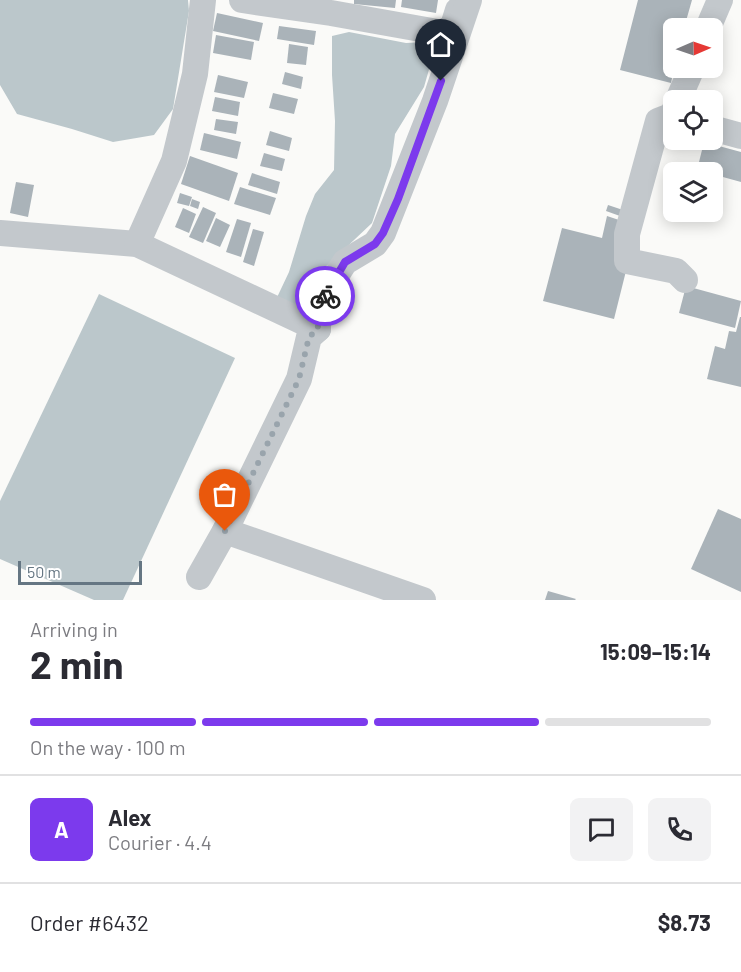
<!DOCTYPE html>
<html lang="en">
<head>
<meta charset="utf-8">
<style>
  :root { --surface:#fff; --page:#f2f2f3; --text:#2b2b33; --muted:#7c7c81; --line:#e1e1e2; --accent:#7c3aed }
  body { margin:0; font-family:Barlow,sans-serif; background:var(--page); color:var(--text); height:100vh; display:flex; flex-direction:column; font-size:22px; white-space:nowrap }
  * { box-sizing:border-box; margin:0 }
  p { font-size:20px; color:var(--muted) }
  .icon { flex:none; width:33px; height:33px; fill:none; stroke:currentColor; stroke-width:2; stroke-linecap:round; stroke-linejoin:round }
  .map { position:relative; height:600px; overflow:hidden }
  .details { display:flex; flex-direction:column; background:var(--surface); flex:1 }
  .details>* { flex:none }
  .needle { width:39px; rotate:88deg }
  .tools { position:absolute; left:663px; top:18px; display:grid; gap:12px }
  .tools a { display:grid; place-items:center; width:60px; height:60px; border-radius:9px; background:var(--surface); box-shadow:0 3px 15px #0003; font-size:30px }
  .scale { position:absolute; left:18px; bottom:15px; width:124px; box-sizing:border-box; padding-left:6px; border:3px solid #657683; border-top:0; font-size:16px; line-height:21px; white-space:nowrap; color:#657683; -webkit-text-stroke:4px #fff; paint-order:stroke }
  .pin { position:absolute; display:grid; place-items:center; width:51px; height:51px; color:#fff; margin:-62px -26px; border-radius:50% 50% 50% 0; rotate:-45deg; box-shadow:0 0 6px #0007 }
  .pin .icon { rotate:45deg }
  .courier { position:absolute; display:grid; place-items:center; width:60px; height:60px; margin:-30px; border:4px solid #7c3aed; border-radius:50%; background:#fff; color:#222; box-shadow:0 2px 8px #0007 }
  .head em { font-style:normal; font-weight:700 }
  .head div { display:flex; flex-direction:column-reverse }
  .head { display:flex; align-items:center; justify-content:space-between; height:102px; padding:0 30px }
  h1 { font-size:39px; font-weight:700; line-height:45px }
  .bar { display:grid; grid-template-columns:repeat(4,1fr); gap:9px 6px; align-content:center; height:72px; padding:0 30px }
  .bar i { height:8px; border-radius:4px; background:var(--line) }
  .bar .current { background:var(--accent) }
  .bar p { grid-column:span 4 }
  .line { display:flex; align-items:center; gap:15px; padding:0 30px; border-top:2px solid var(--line) }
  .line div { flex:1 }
  .round { display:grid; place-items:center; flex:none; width:63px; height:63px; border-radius:9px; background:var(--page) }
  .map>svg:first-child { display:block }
  .water { fill:#bbc7cb }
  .building { fill:#aab3b9 }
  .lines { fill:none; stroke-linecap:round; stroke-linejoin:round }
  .minor { stroke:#c3c8cc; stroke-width:26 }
  .done { stroke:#99a4ac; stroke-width:6; stroke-dasharray:0 10.8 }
  .route { stroke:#7c3aed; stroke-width:8 }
</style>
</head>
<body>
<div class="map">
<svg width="741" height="600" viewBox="0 0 741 600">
  <rect width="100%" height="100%" fill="#fafaf8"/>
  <g class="water">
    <path d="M 0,0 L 188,0 L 189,11 L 173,109 L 154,135 L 113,142 L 72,129 L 17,114 L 0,85 Z"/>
    <path d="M 349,32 L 406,43 L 426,42 L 434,52 L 424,87 L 395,134 L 391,166 L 372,223 L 317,275 L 305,311 L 272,308 L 289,272 L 306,216 L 315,194 L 334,170 L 335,121 L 332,75 L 332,36 Z"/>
    <path d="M 99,294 L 235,358 L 123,600 L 94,600 L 0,559 L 0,501 Z"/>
  </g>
  <g class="building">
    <path d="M 354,0 L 396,0 L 395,8 L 354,4 Z"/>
    <path d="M 402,0 L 438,0 L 436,13 L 401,7 Z"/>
    <path d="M 638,0 L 692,0 L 684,28 L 674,28 L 674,68 L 671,83 L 620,70 Z"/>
    <path d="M 217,13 L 263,23 L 259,41 L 213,31 Z"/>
    <path d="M 279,26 L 316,31 L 314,45 L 277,39 Z"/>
    <path d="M 216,35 L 254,42 L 251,60 L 213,53 Z"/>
    <path d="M 289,44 L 308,47 L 306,65 L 287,63 Z"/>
    <path d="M 285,72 L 303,77 L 301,89 L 282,84 Z"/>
    <path d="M 218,75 L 248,82 L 244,98 L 214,92 Z"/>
    <path d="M 273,93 L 298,99 L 294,114 L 269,108 Z"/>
    <path d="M 215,97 L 240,102 L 238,116 L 212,111 Z"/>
    <path d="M 216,119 L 238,122 L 236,134 L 214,130 Z"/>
    <path d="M 270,131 L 292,138 L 289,151 L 266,145 Z"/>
    <path d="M 204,133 L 241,142 L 237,159 L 200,150 Z"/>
    <path d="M 704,142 L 741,152 L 741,182 L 712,174 L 712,172 L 697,170 Z"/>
    <path d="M 264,153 L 285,159 L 282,171 L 260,166 Z"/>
    <path d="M 190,156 L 238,173 L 229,201 L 181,184 Z"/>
    <path d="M 252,173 L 280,182 L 277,194 L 248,185 Z"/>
    <path d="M 16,182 L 34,185 L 28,217 L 10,213 Z"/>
    <path d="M 240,187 L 276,198 L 270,215 L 234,204 Z"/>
    <path d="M 180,193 L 192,197 L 189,206 L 177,203 Z"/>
    <path d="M 192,199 L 200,202 L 198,209 L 190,206 Z"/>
    <path d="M 608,205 L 623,210 L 620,216 L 606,211 Z"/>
    <path d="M 203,207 L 216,213 L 203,243 L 189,237 Z"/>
    <path d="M 183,208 L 196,214 L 189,233 L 175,227 Z"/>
    <path d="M 607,216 L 619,220 L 614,241 L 624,244 L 627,267 L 614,319 L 543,301 L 562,228 L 602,238 Z"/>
    <path d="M 216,218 L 230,225 L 220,247 L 206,241 Z"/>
    <path d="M 237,219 L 251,223 L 241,257 L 226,252 Z"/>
    <path d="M 253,229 L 264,232 L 254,266 L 243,262 Z"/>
    <path d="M 686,286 L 741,301 L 735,328 L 679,313 Z"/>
    <path d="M 740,317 L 741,317 L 741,387 L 707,379 L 715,346 L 725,349 L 729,331 L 736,332 Z"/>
    <path d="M 718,509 L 741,519 L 741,592 L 691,569 Z"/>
    <path d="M 548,591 L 576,599 L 575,600 L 545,600 Z"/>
  </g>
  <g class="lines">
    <g class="minor">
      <path d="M 242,0 L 331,13 L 443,33 L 453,26 L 458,10"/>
      <path d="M 708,28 L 720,0"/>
      <path d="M 678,100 L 692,68"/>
      <path d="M 674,111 L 671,116 L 658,121 L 627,234 L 627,261 L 676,271 L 685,280"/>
      <path d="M 712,128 L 741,136"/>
      <path d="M 0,233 L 137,244 L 318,329"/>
      <path d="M 137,244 L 174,161 L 195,74 L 203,0"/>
      <path d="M 225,531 L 423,600"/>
      <path d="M 199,577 L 225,531 L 299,379 L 309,337 L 318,329 L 317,310 L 334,279 L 345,262 L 375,244 L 383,233 L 435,101 L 469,0"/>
    </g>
  </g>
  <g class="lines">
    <path class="done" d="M 225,531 L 299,379 L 309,337 L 318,329 L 317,310 L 325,296"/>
    <path class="route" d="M 325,296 L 345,262 L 375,244 L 383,233 L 398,199 L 441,81"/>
  </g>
</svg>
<div class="tools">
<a><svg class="needle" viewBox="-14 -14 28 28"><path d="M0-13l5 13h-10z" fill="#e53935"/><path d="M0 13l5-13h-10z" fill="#7c7c81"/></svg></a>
<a><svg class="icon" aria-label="locate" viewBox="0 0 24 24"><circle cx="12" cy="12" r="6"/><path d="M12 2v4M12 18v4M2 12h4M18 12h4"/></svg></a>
<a><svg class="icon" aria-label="layers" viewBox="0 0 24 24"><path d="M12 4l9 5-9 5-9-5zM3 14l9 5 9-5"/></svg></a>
</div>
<div class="scale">50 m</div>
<div class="pin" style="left:225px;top:531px;background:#ea580c"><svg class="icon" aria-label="bag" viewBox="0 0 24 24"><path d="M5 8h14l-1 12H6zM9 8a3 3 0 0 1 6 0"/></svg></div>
<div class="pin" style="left:441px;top:81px;background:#1f2937"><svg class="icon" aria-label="home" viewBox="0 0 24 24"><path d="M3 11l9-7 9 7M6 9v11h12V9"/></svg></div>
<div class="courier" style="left:325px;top:296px"><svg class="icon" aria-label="bike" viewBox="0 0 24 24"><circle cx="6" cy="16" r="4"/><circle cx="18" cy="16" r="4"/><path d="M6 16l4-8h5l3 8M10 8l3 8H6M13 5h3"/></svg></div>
</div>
<section class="details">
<div class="head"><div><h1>2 min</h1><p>Arriving in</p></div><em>15:09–15:14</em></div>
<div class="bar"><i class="current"></i><i class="current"></i><i class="current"></i><i></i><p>On the way · 100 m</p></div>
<div class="line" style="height:108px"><b class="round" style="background:var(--accent);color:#fff">A</b><div><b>Alex</b><p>Courier · 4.4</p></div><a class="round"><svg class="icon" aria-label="chat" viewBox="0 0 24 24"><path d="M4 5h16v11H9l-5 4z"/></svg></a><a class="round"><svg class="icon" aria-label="phone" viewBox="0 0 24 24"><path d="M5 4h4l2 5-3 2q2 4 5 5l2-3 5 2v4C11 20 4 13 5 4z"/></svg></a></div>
<div class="line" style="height:78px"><div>Order #6432</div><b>$8.73</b></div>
</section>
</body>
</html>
